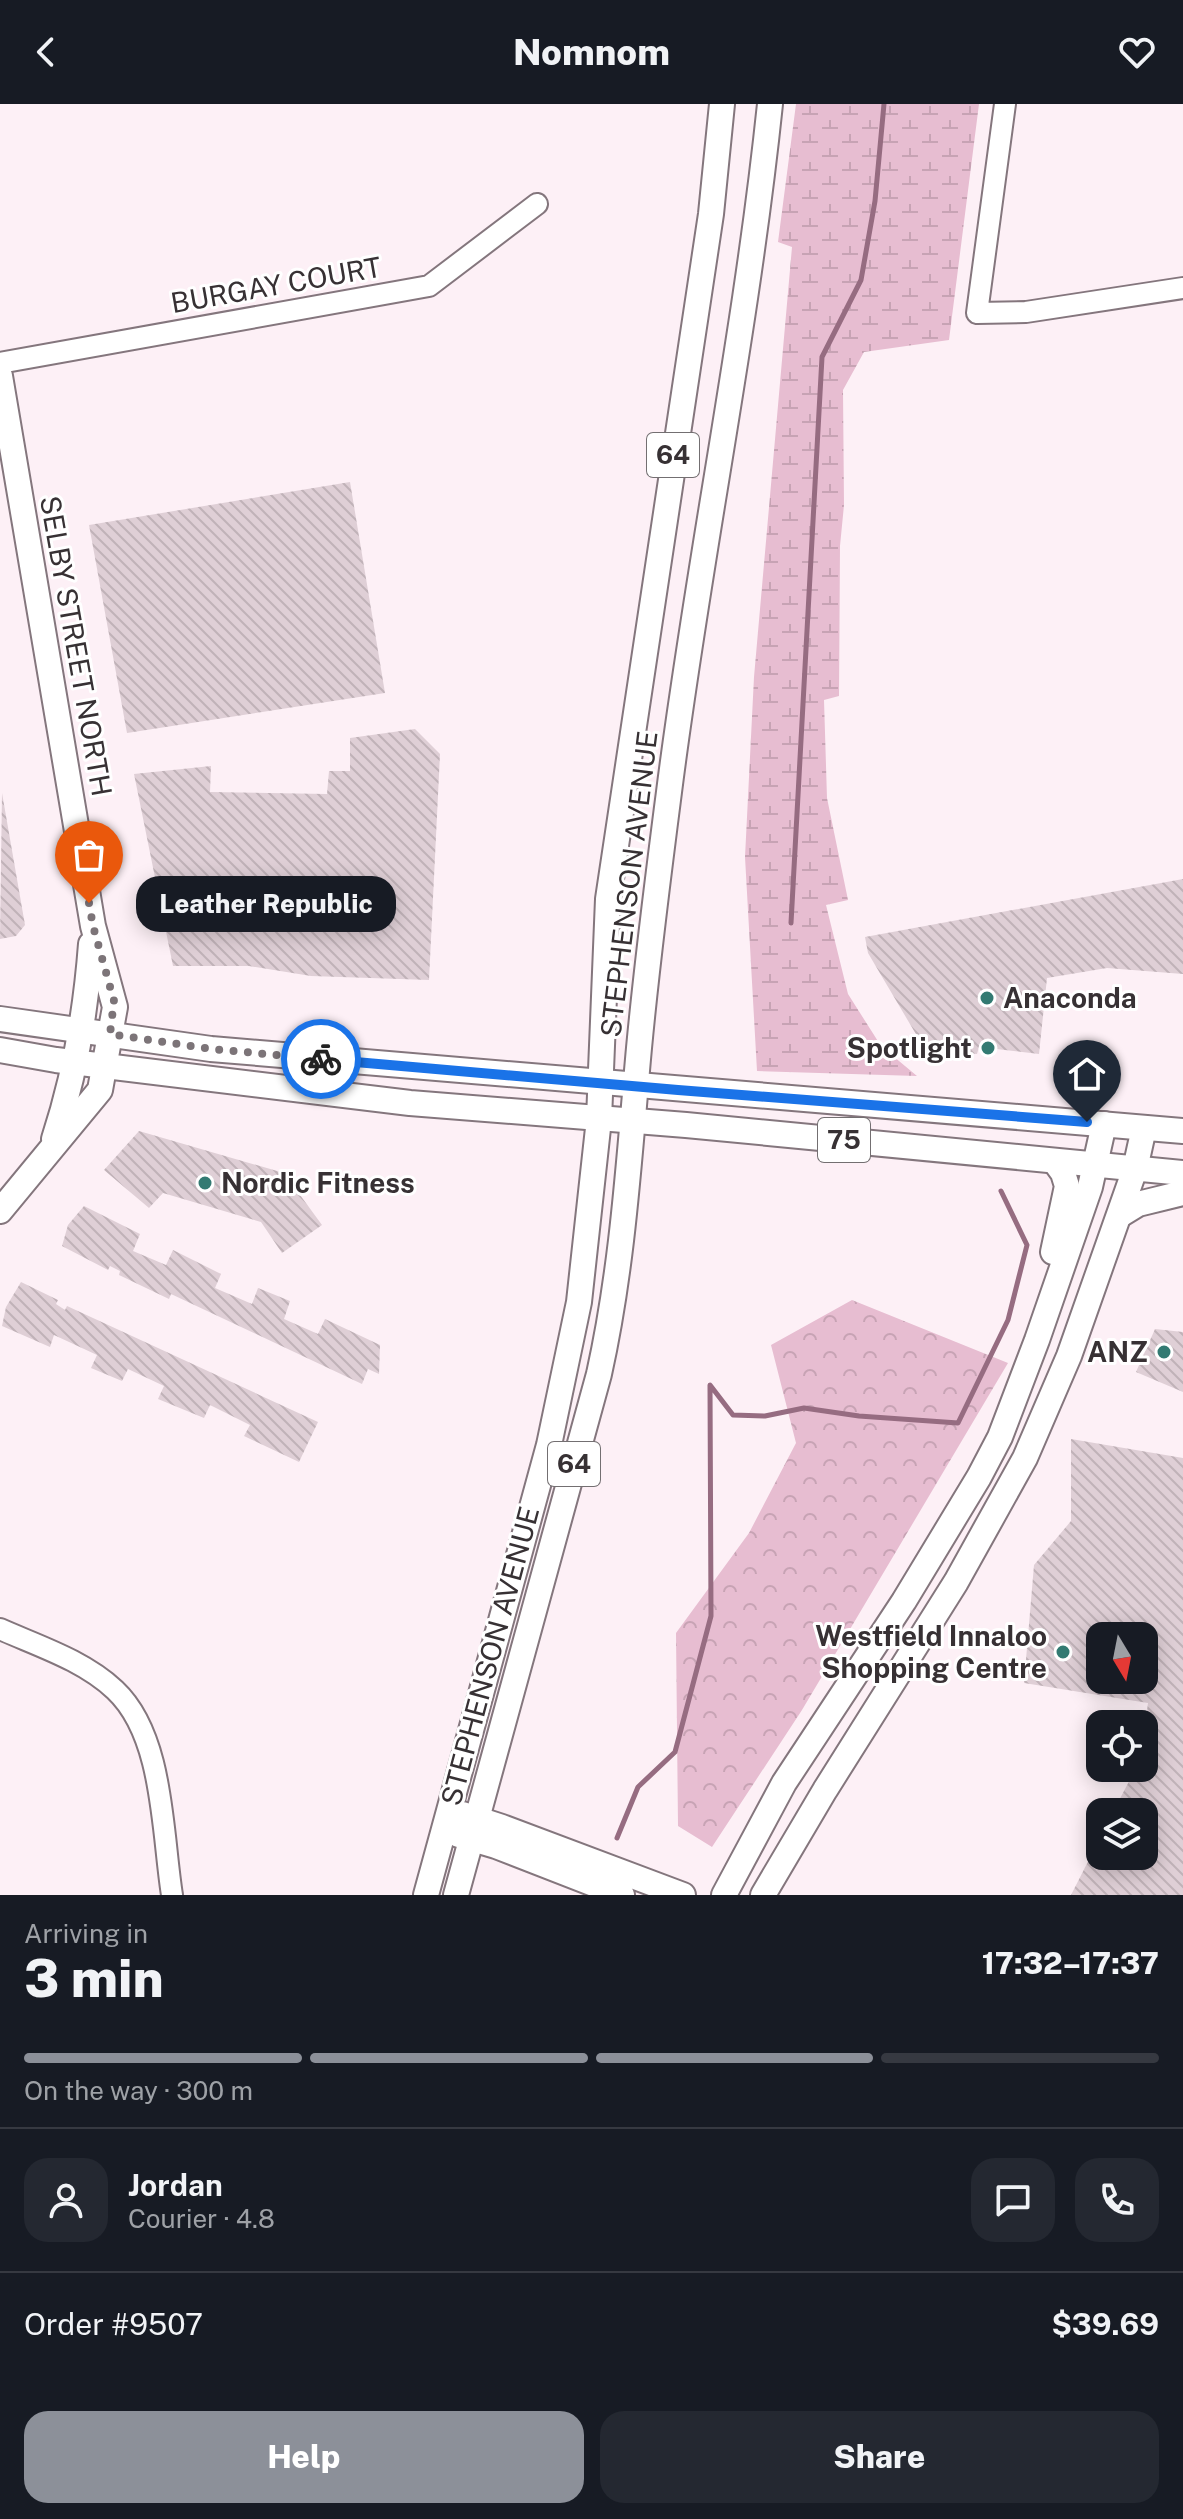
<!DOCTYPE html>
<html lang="en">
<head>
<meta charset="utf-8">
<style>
  :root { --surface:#171b24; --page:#242831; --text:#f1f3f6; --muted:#9ea1a6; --line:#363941; --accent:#8c9099 }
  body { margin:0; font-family:"Public Sans",sans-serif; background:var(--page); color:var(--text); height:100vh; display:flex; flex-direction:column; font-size:30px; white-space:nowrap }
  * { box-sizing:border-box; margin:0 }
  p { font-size:26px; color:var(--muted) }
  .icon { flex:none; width:44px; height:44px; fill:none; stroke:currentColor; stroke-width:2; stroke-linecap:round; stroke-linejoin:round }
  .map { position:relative; height:1791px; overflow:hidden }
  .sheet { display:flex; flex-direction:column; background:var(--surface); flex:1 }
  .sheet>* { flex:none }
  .needle { width:52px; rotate:170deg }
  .controls { position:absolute; left:1086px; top:1518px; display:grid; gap:16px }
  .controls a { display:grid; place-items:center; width:72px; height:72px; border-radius:16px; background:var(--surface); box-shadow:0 4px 20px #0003; font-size:40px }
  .pin { position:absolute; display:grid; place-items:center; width:68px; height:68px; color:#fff; margin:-82px -34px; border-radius:50% 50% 50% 0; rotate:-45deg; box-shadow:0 0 8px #0007 }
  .pin .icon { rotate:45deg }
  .courier { position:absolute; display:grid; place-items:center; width:80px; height:80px; margin:-40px; border:6px solid #1a73e8; border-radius:50%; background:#fff; color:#222; box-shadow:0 2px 10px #0007 }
  .bubble { position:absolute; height:56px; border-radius:24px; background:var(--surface); box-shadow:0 4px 20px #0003; font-size:26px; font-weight:800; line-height:56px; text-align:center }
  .headline em { font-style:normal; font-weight:800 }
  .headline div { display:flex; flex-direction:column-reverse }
  .headline { display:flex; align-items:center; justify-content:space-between; height:136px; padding:0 24px }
  h1 { font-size:52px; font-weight:800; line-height:60px }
  .bar { display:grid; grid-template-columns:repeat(4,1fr); gap:12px 8px; align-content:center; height:96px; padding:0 24px }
  .bar i { height:10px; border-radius:6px; background:var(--line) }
  .bar .on { background:var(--accent) }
  .bar p { grid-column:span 4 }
  .line { display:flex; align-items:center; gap:20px; padding:0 24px; border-top:2px solid var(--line) }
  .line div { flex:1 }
  .round { display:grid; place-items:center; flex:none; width:84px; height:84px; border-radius:24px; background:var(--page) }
  .primary-button { display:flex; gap:16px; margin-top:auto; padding:16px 24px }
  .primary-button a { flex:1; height:92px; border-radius:24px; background:var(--accent); color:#fff; font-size:32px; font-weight:800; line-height:92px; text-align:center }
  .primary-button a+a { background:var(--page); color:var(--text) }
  header { display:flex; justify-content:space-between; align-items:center; height:104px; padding:0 24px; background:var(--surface); font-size:36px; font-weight:800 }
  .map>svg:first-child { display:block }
  .forest { fill:url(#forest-crowns) }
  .wetland { fill:url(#wetland-marsh) }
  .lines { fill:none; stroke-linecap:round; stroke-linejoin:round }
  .stream { stroke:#966c81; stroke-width:5 }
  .building { fill:url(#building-back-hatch); fill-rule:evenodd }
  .minor-casing { stroke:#84767d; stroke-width:24 }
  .major-casing { stroke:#84767d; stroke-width:28 }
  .minor { stroke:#fff; stroke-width:20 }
  .major { stroke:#fff; stroke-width:24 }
  .done { stroke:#7c7478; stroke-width:8; stroke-dasharray:0 14.4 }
  .route { stroke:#1a73e8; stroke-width:10 }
  .poi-dot { fill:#337a72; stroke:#fff; stroke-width:3 }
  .labels { text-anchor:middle; stroke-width:6; stroke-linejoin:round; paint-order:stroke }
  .shield { fill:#fff; stroke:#736f71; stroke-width:2 }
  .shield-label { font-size:26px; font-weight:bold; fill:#373134 }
  .street-label { font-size:28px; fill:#373134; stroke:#fff }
  .poi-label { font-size:28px; font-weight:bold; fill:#373134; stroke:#fff; text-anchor:end }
</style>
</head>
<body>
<header><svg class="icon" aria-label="back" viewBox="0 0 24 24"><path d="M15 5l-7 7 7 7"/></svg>Nomnom<svg class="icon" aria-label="heart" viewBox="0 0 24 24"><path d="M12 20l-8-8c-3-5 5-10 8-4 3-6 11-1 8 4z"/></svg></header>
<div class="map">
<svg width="1183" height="1791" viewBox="0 0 1183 1791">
  <defs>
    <pattern id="forest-crowns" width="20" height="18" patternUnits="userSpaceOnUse" patternTransform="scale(2)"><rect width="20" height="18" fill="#e7bdd1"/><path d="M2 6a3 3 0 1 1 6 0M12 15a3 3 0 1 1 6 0" fill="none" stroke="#c7a3b4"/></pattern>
    <pattern id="wetland-marsh" width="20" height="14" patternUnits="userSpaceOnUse" patternTransform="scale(2)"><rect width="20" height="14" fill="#e7bdd1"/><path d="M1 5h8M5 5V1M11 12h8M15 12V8" fill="none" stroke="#c7a3b4"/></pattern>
    <pattern id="building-back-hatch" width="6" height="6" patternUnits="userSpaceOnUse" patternTransform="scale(2)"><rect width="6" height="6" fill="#dfcfd6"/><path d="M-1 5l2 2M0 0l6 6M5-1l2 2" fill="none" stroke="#c0b2b8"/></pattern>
  </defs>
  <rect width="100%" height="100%" fill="#fdf0f6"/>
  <path class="forest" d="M 852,1196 L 1008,1259 L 802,1606 L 712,1743 L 678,1722 L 676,1529 L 749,1429 L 796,1339 L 771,1241 Z"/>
  <path class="wetland" d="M 796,0 L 979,0 L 949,236 L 864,248 L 843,286 L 844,401 L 840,442 L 839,592 L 824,596 L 827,694 L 848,796 L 826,801 L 848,890 L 881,942 L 917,972 L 757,967 L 745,753 L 754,573 L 792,143 L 778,138 Z"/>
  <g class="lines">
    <g class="stream">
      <path d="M 791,819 L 822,253 L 861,176 L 875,97 L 884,0"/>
      <path d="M 617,1734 L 638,1683 L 675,1648 L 711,1512 L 710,1281 L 733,1311 L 765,1312 L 804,1304 L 859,1312 L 958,1319 L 1008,1216 L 1027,1141 L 1001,1087"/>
    </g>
  </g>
  <g class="building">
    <path d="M 350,378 L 385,589 L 127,629 L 89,421 Z"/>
    <path d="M 415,625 L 440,650 L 429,876 L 311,872 L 249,862 L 173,862 L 134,670 L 211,662 L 210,688 L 327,690 L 329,667 L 350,667 L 350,634 Z"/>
    <path d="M 2,689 L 25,821 L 16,832 L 0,835 Z"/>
    <path d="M 1183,775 L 1183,870 L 1107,864 L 1047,874 L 1039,950 L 979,943 L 977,950 L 950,947 L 950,940 L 920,937 L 868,849 L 865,833 Z"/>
    <path d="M 139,1027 L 284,1069 L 322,1121 L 282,1149 L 261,1118 L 163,1089 L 149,1104 L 104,1066 Z"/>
    <path d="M 84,1102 L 140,1130 L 133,1147 L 166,1161 L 173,1146 L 221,1170 L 215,1184 L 252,1200 L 258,1184 L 290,1197 L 284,1215 L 318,1230 L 325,1215 L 380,1241 L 379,1270 L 368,1265 L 362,1280 L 171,1190 L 169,1195 L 119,1171 L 120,1167 L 110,1162 L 108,1166 L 62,1142 L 68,1121 Z"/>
    <path d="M 21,1178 L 58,1196 L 56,1200 L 65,1206 L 67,1202 L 318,1318 L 299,1358 L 244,1332 L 250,1321 L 210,1301 L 204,1314 L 158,1295 L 164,1282 L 128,1265 L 122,1277 L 91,1264 L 97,1251 L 54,1231 L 50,1243 L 2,1222 L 6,1203 Z"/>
    <path d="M 1155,1225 L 1183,1228 L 1183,1288 L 1136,1268 Z"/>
    <path d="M 1071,1335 L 1183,1354 L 1183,1791 L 1071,1791 L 1100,1734 L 1100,1752 L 1144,1752 L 1144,1708 L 1113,1708 L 1136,1664 L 1144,1664 L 1144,1628 L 1148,1599 L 1024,1579 L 1034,1461 L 1071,1417 ZM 1100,1532 L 1144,1532 L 1144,1576 L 1100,1576 Z"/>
  </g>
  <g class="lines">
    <defs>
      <g id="minor">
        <path d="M 1005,0 L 977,209 L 1026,208 L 1183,184"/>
        <path d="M 0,259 L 429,182 L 537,100"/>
        <path d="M 0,1525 C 38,1542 83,1556 115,1586 C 164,1632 162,1728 172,1791"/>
      </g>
      <g id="major">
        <path d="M 0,272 L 93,822 L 115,903 L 100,986 L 0,1107"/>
        <path d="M 0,915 L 211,945 L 1183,1027"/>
        <path d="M 0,946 L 56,956 L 410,999 L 686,1021 L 1183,1069"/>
        <path d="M 54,1035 C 75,971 86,907 91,840"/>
        <path d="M 1120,1111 L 1138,1100 L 1183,1089"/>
        <path d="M 1053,1148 L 1067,1082 L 1063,1069 L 1055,1058"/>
        <path d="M 462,1710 L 502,1723 L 683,1791"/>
        <path d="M 459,1731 L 496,1742 L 622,1791"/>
        <path d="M 426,1791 L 549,1341 L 579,1198 L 599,1015 L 608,795 L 711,110 L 722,0"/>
        <path d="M 456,1791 L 599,1270 C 623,1162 629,1054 639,944 C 647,858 658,773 669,688 C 698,458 746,231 770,0"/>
        <path d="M 724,1791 L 784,1679 L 904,1497 L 979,1373 L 1000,1333 L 1037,1236 L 1090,1083 L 1104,1020"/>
        <path d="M 763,1791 L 825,1686 L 956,1478 L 1025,1354 L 1069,1252 L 1135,1065 L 1144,1024"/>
      </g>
    </defs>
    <use href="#minor" class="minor-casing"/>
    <use href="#major" class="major-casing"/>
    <use href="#minor" class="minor"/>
    <use href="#major" class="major"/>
  </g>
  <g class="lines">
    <path class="done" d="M 89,799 L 93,822 L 114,897 L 110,930 L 211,945 L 321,955"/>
    <path class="route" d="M 321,955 L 678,986 L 1087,1018"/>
  </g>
  <g class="poi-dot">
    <circle cx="987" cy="894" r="8"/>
    <circle cx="988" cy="944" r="8"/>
    <circle cx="205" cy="1079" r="8"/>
    <circle cx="1164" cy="1248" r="8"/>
    <circle cx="1063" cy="1548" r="8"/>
  </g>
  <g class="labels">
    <g class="shield">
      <rect x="647" y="329" width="52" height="44" rx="6"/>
      <rect x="818" y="1014" width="52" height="44" rx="6"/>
      <rect x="548" y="1338" width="52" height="44" rx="6"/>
    </g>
    <g class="shield-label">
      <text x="673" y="360">64</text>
      <text x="844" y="1045">75</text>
      <text x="574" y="1369">64</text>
    </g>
    <g class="street-label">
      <text transform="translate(276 181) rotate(-10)" y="10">BURGAY COURT</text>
      <text transform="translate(76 542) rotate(80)" y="10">SELBY STREET NORTH</text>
      <text transform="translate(629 780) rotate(-83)" y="10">STEPHENSON AVENUE</text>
      <text transform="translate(490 1552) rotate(-75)" y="10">STEPHENSON AVENUE</text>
    </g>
    <g class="poi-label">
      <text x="1003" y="904" text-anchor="start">Anaconda</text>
      <text x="972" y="954">Spotlight</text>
      <text x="221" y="1089" text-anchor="start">Nordic Fitness</text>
      <text x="1148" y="1258">ANZ</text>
      <text x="1047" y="1542">Westfield Innaloo<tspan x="1047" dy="32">Shopping Centre</tspan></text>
    </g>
  </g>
</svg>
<div class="controls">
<a><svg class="needle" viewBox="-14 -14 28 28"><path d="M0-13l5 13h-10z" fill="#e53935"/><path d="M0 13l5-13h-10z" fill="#9ea1a6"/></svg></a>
<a><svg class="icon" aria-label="locate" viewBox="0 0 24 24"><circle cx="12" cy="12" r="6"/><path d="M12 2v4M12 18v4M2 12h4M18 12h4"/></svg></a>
<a><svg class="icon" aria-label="layers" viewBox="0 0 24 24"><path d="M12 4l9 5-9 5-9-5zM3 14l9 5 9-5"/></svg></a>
</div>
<div class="pin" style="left:89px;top:799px;background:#ea580c"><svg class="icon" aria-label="bag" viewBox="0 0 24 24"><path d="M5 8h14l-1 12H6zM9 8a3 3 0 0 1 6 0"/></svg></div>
<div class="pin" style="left:1087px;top:1018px;background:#1f2937"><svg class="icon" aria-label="home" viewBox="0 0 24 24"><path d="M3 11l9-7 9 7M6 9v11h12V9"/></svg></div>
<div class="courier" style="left:321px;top:955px"><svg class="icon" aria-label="bike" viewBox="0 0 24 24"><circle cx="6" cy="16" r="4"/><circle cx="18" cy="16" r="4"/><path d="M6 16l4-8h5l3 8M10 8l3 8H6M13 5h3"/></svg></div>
<div class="bubble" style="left:136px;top:772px;width:260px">Leather Republic</div>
</div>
<section class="sheet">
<div class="headline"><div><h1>3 min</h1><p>Arriving in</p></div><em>17:32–17:37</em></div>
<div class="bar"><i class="on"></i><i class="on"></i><i class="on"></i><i></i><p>On the way · 300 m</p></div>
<div class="line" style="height:144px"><a class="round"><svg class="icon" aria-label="person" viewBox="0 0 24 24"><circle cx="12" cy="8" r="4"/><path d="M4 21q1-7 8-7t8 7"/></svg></a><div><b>Jordan</b><p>Courier · 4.8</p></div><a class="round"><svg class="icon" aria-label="chat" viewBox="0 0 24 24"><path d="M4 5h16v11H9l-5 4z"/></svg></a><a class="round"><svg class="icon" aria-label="phone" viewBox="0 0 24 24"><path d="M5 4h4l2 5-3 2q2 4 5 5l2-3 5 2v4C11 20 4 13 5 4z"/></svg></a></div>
<div class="line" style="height:104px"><div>Order #9507</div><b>$39.69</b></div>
<div class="primary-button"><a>Help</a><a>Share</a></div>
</section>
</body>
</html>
